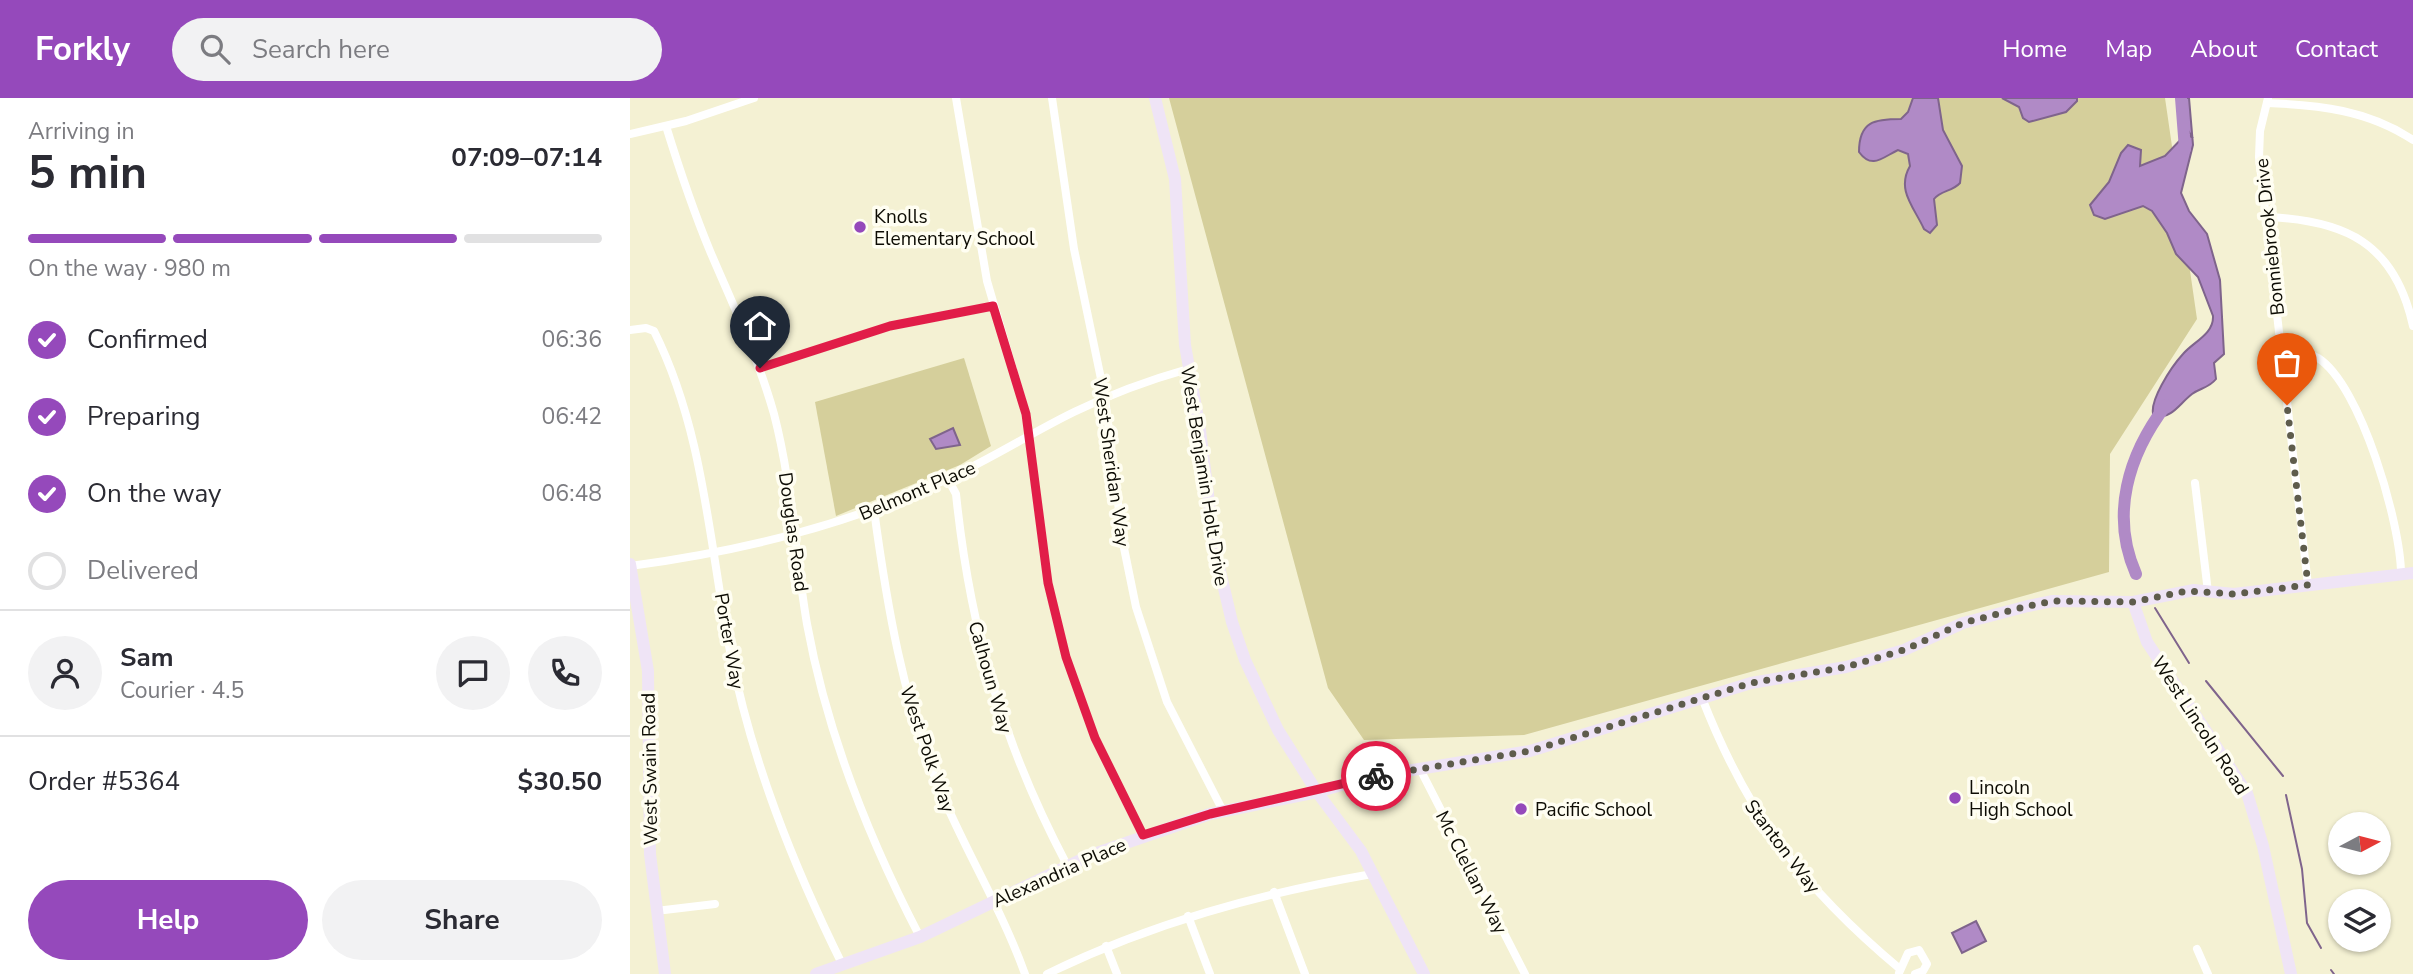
<!DOCTYPE html>
<html lang="en">
<head>
<meta charset="utf-8">
<style>
  :root { --surface:#fff; --page:#f2f2f3; --text:#2b2b33; --muted:#7c7c81; --line:#e1e1e2; --accent:#9549bb }
  body { margin:0; font-family:"Nunito Sans",sans-serif; background:var(--page); color:var(--text); height:100vh; display:flex; flex-direction:column; font-size:26px; white-space:nowrap }
  * { box-sizing:border-box; margin:0 }
  p { font-size:23px; color:var(--muted) }
  .icon { flex:none; width:38px; height:38px; fill:none; stroke:currentColor; stroke-width:2; stroke-linecap:round; stroke-linejoin:round }
  .map { position:relative; flex:1; overflow:hidden }
  .side { display:flex; flex-direction:column; background:var(--surface); width:630px }
  .side>* { flex:none }
  .needle { width:46px; rotate:83deg }
  .buttons { position:absolute; left:1698px; top:714px; display:grid; gap:14px }
  .buttons a { display:grid; place-items:center; width:63px; height:63px; border-radius:50%; background:var(--surface); box-shadow:0 2px 5px #0004; font-size:35px }
  .pin { position:absolute; display:grid; place-items:center; width:60px; height:60px; color:#fff; margin:-72px -30px; border-radius:50% 50% 50% 0; rotate:-45deg; box-shadow:0 0 7px #0007 }
  .pin .icon { rotate:45deg }
  .courier { position:absolute; display:grid; place-items:center; width:70px; height:70px; margin:-35px; border:5px solid #e11d48; border-radius:50%; background:#fff; color:#222; box-shadow:0 2px 9px #0007 }
  .summary em { font-style:normal; font-weight:700 }
  .summary div { display:flex; flex-direction:column-reverse }
  .summary { display:flex; align-items:center; justify-content:space-between; height:119px; padding:0 28px }
  h1 { font-size:46px; font-weight:700; line-height:52px }
  .bar { display:grid; grid-template-columns:repeat(4,1fr); gap:10px 7px; align-content:center; height:84px; padding:0 28px }
  .bar i { height:9px; border-radius:5px; background:var(--line) }
  .bar .selected { background:var(--accent) }
  .bar p { grid-column:span 4 }
  .line { display:flex; align-items:center; gap:18px; padding:0 28px; border-top:2px solid var(--line) }
  .line div { flex:1 }
  .round { display:grid; place-items:center; flex:none; width:74px; height:74px; border-radius:37px; background:var(--page) }
  ol { padding:0 28px; list-style:none }
  li { display:flex; align-items:center; gap:21px; height:77px }
  li p { margin-inline-start:auto }
  li .icon { padding:7px; border-radius:50%; background:var(--accent); color:#fff; stroke-width:4 }
  li:last-child { color:var(--muted) }
  li i { width:38px; height:38px; border:4px solid var(--line); border-radius:50% }
  .cta { display:flex; gap:14px; margin-top:auto; padding:14px 28px }
  .cta a { flex:1; height:80px; border-radius:42px; background:var(--accent); color:#fff; font-size:28px; font-weight:700; line-height:80px; text-align:center }
  .cta a+a { background:var(--page); color:var(--text) }
  header { display:flex; align-items:center; gap:42px; box-sizing:border-box; height:98px; padding:0 35px; background:var(--accent); color:#fff }
  header strong { font-size:33px }
  nav { display:flex; gap:38px; margin-inline-start:auto; font-size:24px }
  .search { width:490px; height:63px; background:var(--page); display:flex; align-items:center; gap:18px; box-sizing:border-box; padding:0 24px; border-radius:38px; color:var(--muted); font-size:26px }
  main { display:flex; flex:1; min-height:0 }
  .map>svg:first-child { display:block }
  .green { fill:#d5cf9b }
  .water { fill:#b08ac6; stroke:#7f648c; stroke-width:2 }
  .lines { fill:none; stroke-linecap:round; stroke-linejoin:round }
  .stream { stroke:#7f648c; stroke-width:2 }
  .river { stroke:#b08ac6; stroke-width:12 }
  .street { stroke:#fff; stroke-width:8 }
  .secondary { stroke:#efe4f6; stroke-width:12 }
  .done { stroke:#5e5c4c; stroke-width:7; stroke-dasharray:0 12.6 }
  .route { stroke:#e11d48; stroke-width:9 }
  .poi-dot { fill:#9549bb; stroke:#fffef2; stroke-width:2.5 }
  .labels { text-anchor:middle; stroke-width:7; stroke-linejoin:round; paint-order:stroke }
  .poi-label { font-size:19px; fill:#0d0c04; stroke:#fffef2; text-anchor:start }
  .street-label { font-size:19px; fill:#0d0c04; stroke:#fffef2 }
</style>
</head>
<body>
<header>
<strong>Forkly</strong>
<div class="search"><svg class="icon" aria-label="search" viewBox="0 0 24 24"><circle cx="10" cy="10" r="6"/><path d="M15 15l6 6"/></svg>Search here</div>
<nav><a>Home</a><a>Map</a><a>About</a><a>Contact</a></nav>
</header>
<main>
<section class="side">
<div class="summary"><div><h1>5 min</h1><p>Arriving in</p></div><em>07:09–07:14</em></div>
<div class="bar"><i class="selected"></i><i class="selected"></i><i class="selected"></i><i></i><p>On the way · 980 m</p></div>
<ol>
<li><svg class="icon" aria-label="check" viewBox="0 0 24 24"><path d="M5 12l5 5 9-10"/></svg>Confirmed<p>06:36</p></li>
<li><svg class="icon" aria-label="check" viewBox="0 0 24 24"><path d="M5 12l5 5 9-10"/></svg>Preparing<p>06:42</p></li>
<li><svg class="icon" aria-label="check" viewBox="0 0 24 24"><path d="M5 12l5 5 9-10"/></svg>On the way<p>06:48</p></li>
<li><i></i>Delivered</li>
</ol>
<div class="line" style="height:126px"><a class="round"><svg class="icon" aria-label="person" viewBox="0 0 24 24"><circle cx="12" cy="8" r="4"/><path d="M4 21q1-7 8-7t8 7"/></svg></a><div><b>Sam</b><p>Courier · 4.5</p></div><a class="round"><svg class="icon" aria-label="chat" viewBox="0 0 24 24"><path d="M4 5h16v11H9l-5 4z"/></svg></a><a class="round"><svg class="icon" aria-label="phone" viewBox="0 0 24 24"><path d="M5 4h4l2 5-3 2q2 4 5 5l2-3 5 2v4C11 20 4 13 5 4z"/></svg></a></div>
<div class="line" style="height:91px"><div>Order #5364</div><b>$30.50</b></div>
<div class="cta"><a>Help</a><a>Share</a></div>
</section>
<div class="map">
<svg width="1783" height="876" viewBox="0 0 1783 876">
  <rect width="100%" height="100%" fill="#f4f1d3"/>
  <g class="green">
    <path d="M 539,0 L 1535,0 L 1567,221 L 1480,356 L 1479,474 L 894,637 L 734,642 L 698,590 Z"/>
    <path d="M 334,260 L 361,348 L 330,367 L 206,418 L 185,304 Z"/>
  </g>
  <g class="water">
    <path d="M 1283,0 L 1308,0 L 1313,32 L 1332,68 L 1330,85 C 1322,94 1311,92 1304,101 L 1307,127 L 1300,135 L 1294,131 C 1284,109 1266,92 1280,68 L 1278,56 L 1268,52 C 1253,59 1242,72 1229,54 C 1229,23 1245,21 1271,21 L 1278,14 Z"/>
    <path d="M 1372,0 L 1447,0 L 1447,3 L 1436,14 L 1399,24 L 1393,20 L 1389,9 Z"/>
    <path d="M 1547,0 L 1559,0 L 1563,47 L 1551,95 L 1559,113 L 1577,136 L 1590,182 L 1594,256 L 1584,265 L 1586,281 C 1579,290 1570,290 1562,296 C 1548,307 1543,320 1524,319 C 1517,305 1542,268 1553,256 C 1563,244 1584,236 1583,218 L 1568,179 L 1546,156 L 1537,135 L 1522,113 L 1513,108 L 1475,121 L 1464,117 L 1460,107 L 1479,84 L 1491,55 L 1498,47 L 1511,52 L 1510,68 L 1535,58 L 1556,36 L 1563,40 L 1549,19 Z"/>
    <path d="M 323,330 L 330,347 L 306,351 L 300,341 Z"/>
    <path d="M 1346,823 L 1356,843 L 1332,855 L 1322,835 Z"/>
  </g>
  <g class="lines">
    <g class="stream">
      <path d="M 1525,510 L 1559,565"/>
      <path d="M 1576,583 L 1653,678"/>
      <path d="M 1656,697 L 1672,771 L 1677,825 L 1691,850"/>
      <path d="M 1701,872 L 1704,876"/>
    </g>
    <g class="river">
      <path d="M 1551,0 L 1555,51"/>
      <path d="M 1506,476 C 1480,417 1498,357 1536,307"/>
    </g>
    <g class="street">
      <path d="M 326,0 L 357,183 L 396,316 L 418,485 L 436,559 L 465,640 L 513,738"/>
      <path d="M 422,0 L 444,151 L 475,300 L 493,445 L 506,509 L 537,604 L 593,713"/>
      <path d="M 1638,0 L 1630,33 L 1629,59 L 1678,487"/>
      <path d="M 1637,5 C 1689,7 1738,12 1783,42"/>
      <path d="M 36,28 C 49,70 63,112 80,153 C 103,207 128,259 144,316 C 162,385 165,456 177,526 C 197,636 238,739 290,839"/>
      <path d="M 0,36 L 56,23 L 124,0"/>
      <path d="M 1636,119 C 1715,122 1765,145 1783,228"/>
      <path d="M 0,232 L 16,230 L 24,233 C 74,333 79,445 100,553 C 122,664 163,767 213,868"/>
      <path d="M 1651,255 C 1664,255 1677,254 1688,260 C 1731,287 1771,427 1771,476"/>
      <path d="M 130,270 L 260,228 L 363,208"/>
      <path d="M 318,381 L 326,396 C 340,532 373,646 437,767"/>
      <path d="M 1565,385 L 1578,494"/>
      <path d="M 244,412 C 257,508 273,602 310,692 C 336,754 372,812 395,876"/>
      <path d="M 0,468 C 111,453 215,428 317,381 C 361,361 401,335 444,314 C 481,296 519,282 558,271"/>
      <path d="M 1072,600 C 1118,718 1173,790 1270,871"/>
      <path d="M 790,671 L 895,876"/>
      <path d="M 644,794 L 675,876"/>
      <path d="M 26,813 L 85,806"/>
      <path d="M 558,818 L 580,876"/>
      <path d="M 476,848 L 487,876"/>
      <path d="M 1567,851 L 1578,876"/>
      <path d="M 1269,875 L 1278,855 L 1289,852 L 1297,866 L 1293,873 L 1285,876"/>
      <path d="M 417,876 C 522,825 628,796 742,776"/>
    </g>
    <g class="secondary">
      <path d="M 525,0 L 545,81 L 555,247 L 570,332 L 585,452 L 602,524 L 615,562 L 648,632 L 687,694 L 731,753 L 794,876"/>
      <path d="M 0,466 L 18,573 L 20,756 L 35,876"/>
      <path d="M 1503,504 L 1517,544 L 1617,695 L 1633,748 L 1661,876"/>
      <path d="M 186,876 L 290,839 L 461,757 L 580,716 L 687,694 L 739,679 L 900,653 L 1121,585 L 1216,569 L 1274,552 L 1333,525 L 1398,508 L 1423,503 L 1503,504 L 1564,492 L 1604,496 L 1783,475"/>
    </g>
  </g>
  <g class="lines">
    <path class="done" d="M 746,678 L 900,653 L 1121,585 L 1216,569 L 1274,552 L 1333,525 L 1398,508 L 1423,503 L 1503,504 L 1557,493 L 1604,496 L 1678,487 L 1657,307"/>
    <path class="route" d="M 130,270 L 260,228 L 363,208 L 396,316 L 418,485 L 436,559 L 465,640 L 513,737 L 580,716 L 746,678"/>
  </g>
  <g class="poi-dot">
    <circle cx="230" cy="129" r="7"/>
    <circle cx="1325" cy="700" r="7"/>
    <circle cx="891" cy="711" r="7"/>
  </g>
  <g class="labels">
    <g class="poi-label">
      <text x="244" y="125">Knolls<tspan x="244" dy="22">Elementary School</tspan></text>
      <text x="1339" y="696">Lincoln<tspan x="1339" dy="22">High School</tspan></text>
      <text x="905" y="718">Pacific School</text>
    </g>
    <g class="street-label">
      <text transform="translate(1639 139) rotate(-96)" y="7">Bonniebrook Drive</text>
      <text transform="translate(482 364) rotate(82)" y="7">West Sheridan Way</text>
      <text transform="translate(575 378) rotate(81)" y="7">West Benjamin Holt Drive</text>
      <text transform="translate(287 392) rotate(-23)" y="7">Belmont Place</text>
      <text transform="translate(164 434) rotate(82)" y="7">Douglas Road</text>
      <text transform="translate(100 543) rotate(80)" y="7">Porter Way</text>
      <text transform="translate(361 579) rotate(74)" y="7">Calhoun Way</text>
      <text transform="translate(1571 627) rotate(57)" y="7">West Lincoln Road</text>
      <text transform="translate(298 651) rotate(71)" y="7">West Polk Way</text>
      <text transform="translate(19 671) rotate(-91)" y="7">West Swain Road</text>
      <text transform="translate(1153 748) rotate(53)" y="7">Stanton Way</text>
      <text transform="translate(429 774) rotate(-24)" y="7">Alexandria Place</text>
      <text transform="translate(842 774) rotate(63)" y="7">Mc Clellan Way</text>
    </g>
  </g>
</svg>
<div class="buttons">
<a><svg class="needle" viewBox="-14 -14 28 28"><path d="M0-13l5 13h-10z" fill="#e53935"/><path d="M0 13l5-13h-10z" fill="#7c7c81"/></svg></a>
<a><svg class="icon" aria-label="layers" viewBox="0 0 24 24"><path d="M12 4l9 5-9 5-9-5zM3 14l9 5 9-5"/></svg></a>
</div>
<div class="pin" style="left:1657px;top:307px;background:#ea580c"><svg class="icon" aria-label="bag" viewBox="0 0 24 24"><path d="M5 8h14l-1 12H6zM9 8a3 3 0 0 1 6 0"/></svg></div>
<div class="pin" style="left:130px;top:270px;background:#1f2937"><svg class="icon" aria-label="home" viewBox="0 0 24 24"><path d="M3 11l9-7 9 7M6 9v11h12V9"/></svg></div>
<div class="courier" style="left:746px;top:678px"><svg class="icon" aria-label="bike" viewBox="0 0 24 24"><circle cx="6" cy="16" r="4"/><circle cx="18" cy="16" r="4"/><path d="M6 16l4-8h5l3 8M10 8l3 8H6M13 5h3"/></svg></div>
</div>
</main>
</body>
</html>
